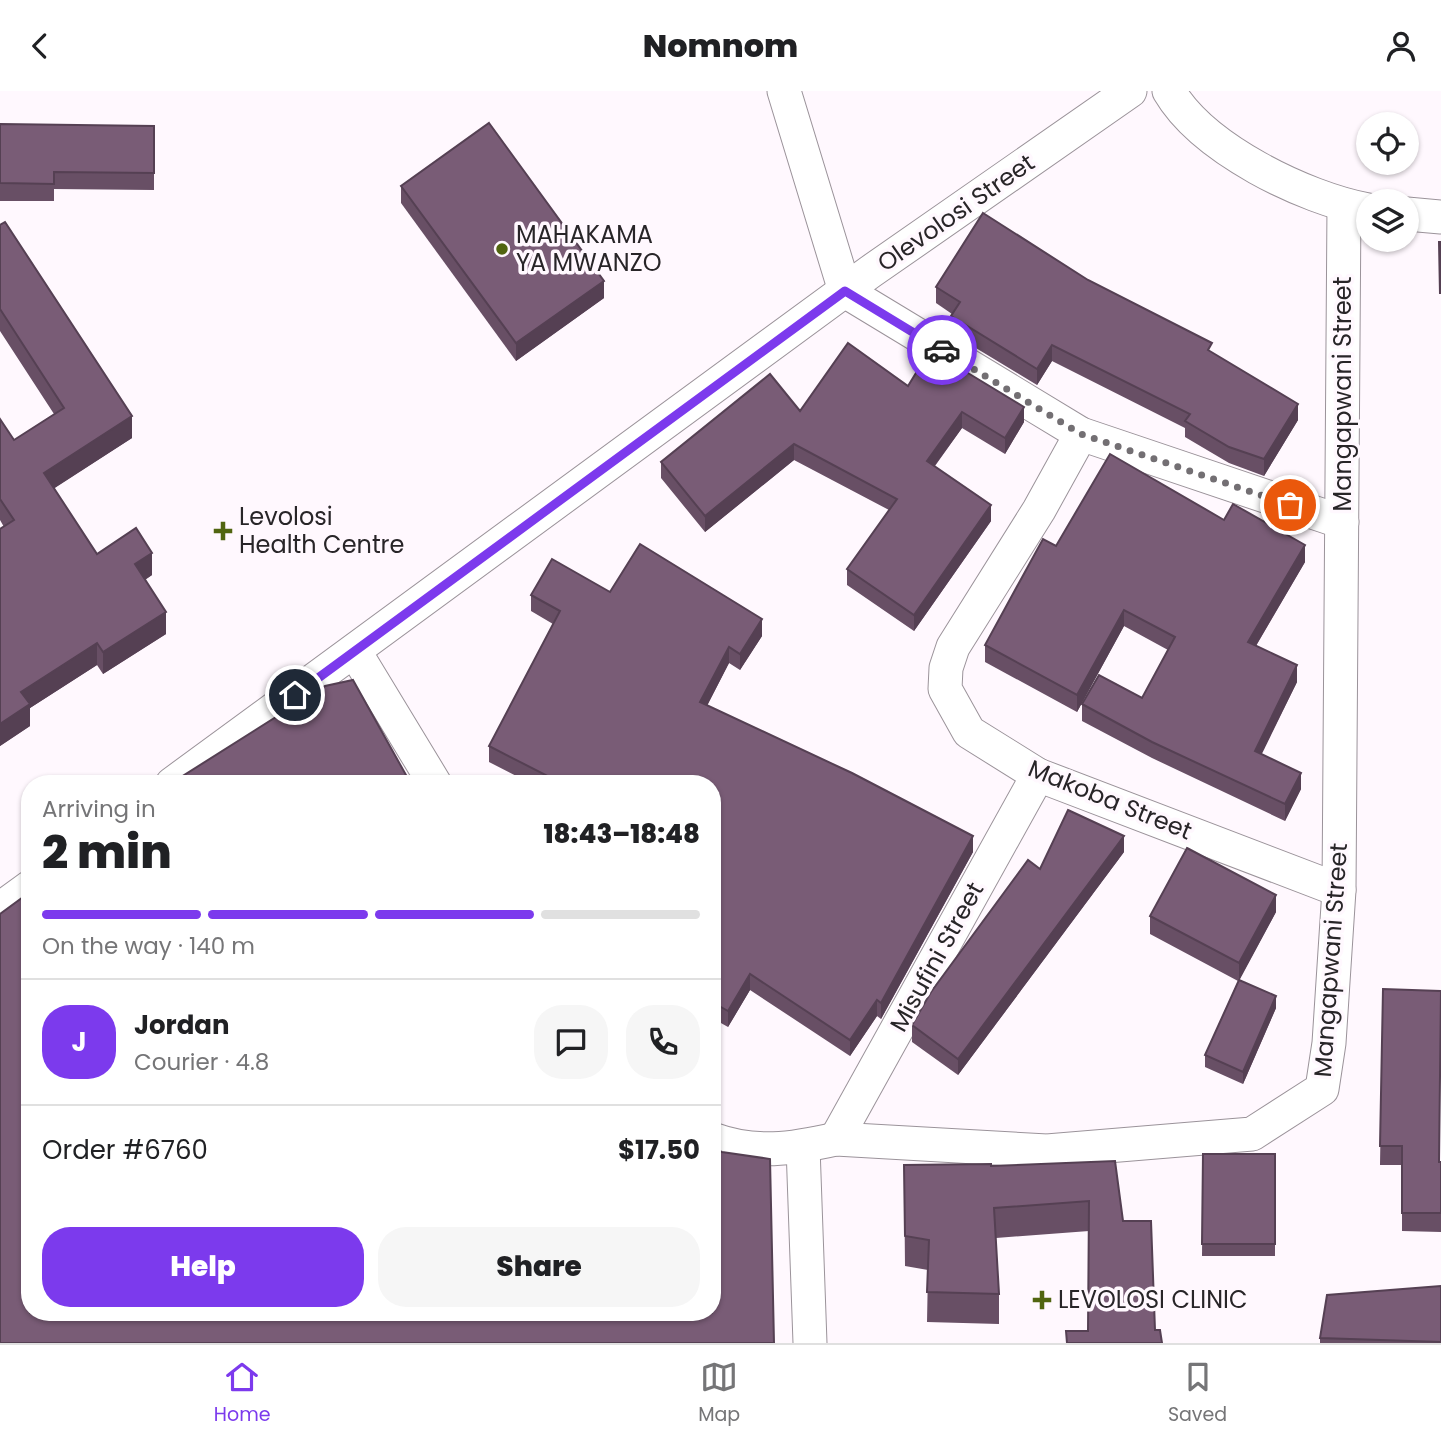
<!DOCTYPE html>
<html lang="en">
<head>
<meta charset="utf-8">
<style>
  :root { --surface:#fff; --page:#f6f6f6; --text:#202124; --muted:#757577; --line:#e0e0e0; --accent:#7c3aed }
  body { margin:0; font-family:Poppins,sans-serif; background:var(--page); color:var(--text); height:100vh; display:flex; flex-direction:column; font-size:26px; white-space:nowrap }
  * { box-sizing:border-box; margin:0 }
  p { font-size:23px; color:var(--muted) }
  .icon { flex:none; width:38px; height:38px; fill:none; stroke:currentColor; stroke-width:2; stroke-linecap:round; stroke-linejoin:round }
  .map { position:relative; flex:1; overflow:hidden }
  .sheet { position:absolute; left:21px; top:684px; width:700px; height:546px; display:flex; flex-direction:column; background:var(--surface); border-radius:28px; box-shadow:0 2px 5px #0004 }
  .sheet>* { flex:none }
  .fabs { position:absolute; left:1356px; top:21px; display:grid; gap:14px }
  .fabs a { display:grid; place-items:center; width:63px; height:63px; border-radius:50%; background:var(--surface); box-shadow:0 2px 5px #0004; font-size:35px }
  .pin { position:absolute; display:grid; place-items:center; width:60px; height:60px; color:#fff; margin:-30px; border:4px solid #fff; border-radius:50%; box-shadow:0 2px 7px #0007 }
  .courier { position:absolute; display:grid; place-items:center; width:70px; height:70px; margin:-35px; border:5px solid #7c3aed; border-radius:50%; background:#fff; color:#222; box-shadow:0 2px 9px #0007 }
  .head em { font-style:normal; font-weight:800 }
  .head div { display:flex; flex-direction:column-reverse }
  .head { display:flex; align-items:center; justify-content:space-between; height:119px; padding:0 21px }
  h1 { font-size:46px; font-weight:800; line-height:52px }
  .bar { display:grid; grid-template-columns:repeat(4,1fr); gap:10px 7px; align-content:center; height:84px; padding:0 21px }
  .bar i { height:9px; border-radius:5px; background:var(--line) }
  .bar .active { background:var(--accent) }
  .bar p { grid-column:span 4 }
  .line { display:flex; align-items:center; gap:18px; padding:0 21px; border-top:2px solid var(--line) }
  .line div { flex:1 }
  .round { display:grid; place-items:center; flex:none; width:74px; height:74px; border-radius:28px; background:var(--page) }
  .primary-button { display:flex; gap:14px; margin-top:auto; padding:14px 21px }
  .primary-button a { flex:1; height:80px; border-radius:28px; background:var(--accent); color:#fff; font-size:28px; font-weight:800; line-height:80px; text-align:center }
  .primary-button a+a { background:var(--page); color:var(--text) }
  header { display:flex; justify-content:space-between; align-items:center; height:91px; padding:0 21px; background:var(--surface); font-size:32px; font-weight:800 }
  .tab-bar { display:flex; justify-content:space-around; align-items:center; height:98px; border-top:2px solid var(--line); background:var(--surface); font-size:19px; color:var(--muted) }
  .tab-bar a { display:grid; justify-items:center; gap:4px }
  .tab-bar .active { color:var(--accent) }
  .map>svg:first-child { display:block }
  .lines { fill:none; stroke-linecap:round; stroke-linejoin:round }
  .minor-casing { stroke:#9b939a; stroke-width:35 }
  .minor { stroke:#fff; stroke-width:33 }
  .wall { fill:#684f65 }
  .shaded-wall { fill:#554053 }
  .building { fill:#795c76; stroke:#554053; stroke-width:2 }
  .done { stroke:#736f73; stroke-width:7; stroke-dasharray:0 12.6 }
  .route { stroke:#7c3aed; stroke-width:9 }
  .poi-dot { fill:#516510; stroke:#fff8fe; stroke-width:2.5 }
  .labels { text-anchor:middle; stroke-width:7; stroke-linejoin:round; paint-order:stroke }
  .street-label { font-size:24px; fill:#282528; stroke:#fff8fe }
  .poi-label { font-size:24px; fill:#282528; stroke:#fff8fe; text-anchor:start }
</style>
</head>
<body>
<header><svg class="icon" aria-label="back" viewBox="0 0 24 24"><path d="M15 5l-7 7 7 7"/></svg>Nomnom<svg class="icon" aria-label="person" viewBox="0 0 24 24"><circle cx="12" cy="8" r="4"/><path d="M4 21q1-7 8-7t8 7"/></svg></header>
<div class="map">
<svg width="1441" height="1252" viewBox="0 0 1441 1252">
  <rect width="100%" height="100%" fill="#fff8fe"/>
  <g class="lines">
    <defs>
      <g id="minor">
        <path d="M 784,0 L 845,200 L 1081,343 L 1342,431"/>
        <path d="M 1169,0 C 1203,58 1304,107 1368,119"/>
        <path d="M 1407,123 L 1441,126"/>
        <path d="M 1081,343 L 1039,419 L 953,556 L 946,577 L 945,598 L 969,641 L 1038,684 L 1339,799"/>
        <path d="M 355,561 L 435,693"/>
        <path d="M 172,693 L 870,181 L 1130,0"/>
        <path d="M 0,818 L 30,796"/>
        <path d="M 712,1048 C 755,1064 792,1058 836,1048 L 1047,1060 L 1252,1043 L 1322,998 L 1329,952 L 1339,799 L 1344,114"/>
        <path d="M 836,1048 L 1038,684"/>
        <path d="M 803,1056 L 810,1252"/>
      </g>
    </defs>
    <use href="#minor" class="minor-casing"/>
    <use href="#minor" class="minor"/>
  </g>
  <g class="wall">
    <path d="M 0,33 L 154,35 L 154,99 L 54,98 L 54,110 L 0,110 Z"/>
    <path d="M 401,95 L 604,207 L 516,270 L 401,112 Z"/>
    <path d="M 0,134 L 132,347 L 54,397 L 97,463 L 152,484 L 145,489 L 166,543 L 103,583 L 97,574 L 30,617 L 30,635 L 0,655 L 0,438 L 4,436 L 0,429 L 0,328 L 14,349 L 54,323 L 0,240 Z"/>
    <path d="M 1088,189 L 1212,262 L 1298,329 L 1264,385 L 1229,372 L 1185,346 L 1185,337 L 1052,270 L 1037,294 L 951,242 L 951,225 L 952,223 L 936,212 L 936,196 Z"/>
    <path d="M 908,295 L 1024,331 L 1005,363 L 962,337 L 935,375 L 991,430 L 914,540 L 847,494 L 847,478 L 889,419 L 794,369 L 705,441 L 661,387 L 661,371 L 800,320 Z"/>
    <path d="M 1224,429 L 1305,471 L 1256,555 L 1297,591 L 1261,663 L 1301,698 L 1285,730 L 1152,667 L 1082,630 L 1082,613 L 1142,607 L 1168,559 L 1124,535 L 1077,621 L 985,571 L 985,554 L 1056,455 Z"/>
    <path d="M 610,501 L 762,545 L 740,579 L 729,572 L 707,615 L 973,761 L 881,928 L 877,925 L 850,965 L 750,899 L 728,936 L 712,927 L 712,693 L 532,693 L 489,671 L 489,655 L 553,533 L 531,520 L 531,504 Z"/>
    <path d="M 1124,761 L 958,984 L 912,951 L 912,934 L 1040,778 Z"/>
    <path d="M 1276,821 L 1239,889 L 1276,917 L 1243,993 L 1205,976 L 1205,964 L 1238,890 L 1150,843 L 1150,825 Z"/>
    <path d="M 1383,898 L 1439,1071 L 1441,1071 L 1441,1141 L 1402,1140 L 1402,1074 L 1380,1074 Z"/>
    <path d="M 1203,1063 L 1275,1063 L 1275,1165 L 1202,1165 Z"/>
    <path d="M 1115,1070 L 1088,1240 L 1089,1140 L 996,1147 L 999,1203 L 999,1233 L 927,1231 L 928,1179 L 905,1175 L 904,1074 L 991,1075 Z"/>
    <path d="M 1441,1195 L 1441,1252 L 1320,1252 L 1320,1247 Z"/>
  </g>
  <g class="shaded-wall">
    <path d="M 604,190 L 604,207 L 516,270 L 516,252 Z"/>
    <path d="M 1052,254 L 1052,270 L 1037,294 L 1037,278 Z"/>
    <path d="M 1298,313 L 1298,329 L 1264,385 L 1264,368 Z"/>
    <path d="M 1024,316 L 1024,331 L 1005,363 L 1005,347 Z"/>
    <path d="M 962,321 L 962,337 L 927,385 L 927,370 Z"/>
    <path d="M 132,325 L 132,347 L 44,404 L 44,382 Z"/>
    <path d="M 794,353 L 794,369 L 705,441 L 705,425 Z"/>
    <path d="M 991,414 L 991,430 L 914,540 L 914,524 Z"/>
    <path d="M 1305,454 L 1305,471 L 1248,568 L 1248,551 Z"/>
    <path d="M 152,462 L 152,484 L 135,495 L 135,473 Z"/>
    <path d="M 1124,519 L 1124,535 L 1077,621 L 1077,604 Z"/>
    <path d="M 166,521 L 166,543 L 103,583 L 103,561 Z"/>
    <path d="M 762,528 L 762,545 L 740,579 L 740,563 Z"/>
    <path d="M 97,552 L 97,574 L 30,617 L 30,635 L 0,655 L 0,633 L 21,601 Z"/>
    <path d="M 729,556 L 729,572 L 700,628 L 700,611 Z"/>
    <path d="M 1297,574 L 1297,591 L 1255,677 L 1255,660 Z"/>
    <path d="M 1301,682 L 1301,698 L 1285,730 L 1285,713 Z"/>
    <path d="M 973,745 L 973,761 L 881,928 L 881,912 Z"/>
    <path d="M 1124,745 L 1124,761 L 958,984 L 958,968 Z"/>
    <path d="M 1276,804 L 1276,821 L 1239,890 L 1239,872 Z"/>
    <path d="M 750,883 L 750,899 L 728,936 L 728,920 Z"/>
    <path d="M 1276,905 L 1276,917 L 1243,993 L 1243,981 Z"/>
    <path d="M 877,909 L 877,925 L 850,965 L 850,949 Z"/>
  </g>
  <g class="building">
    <path d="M 489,32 L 604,190 L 516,252 L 401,95 Z"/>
    <path d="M 0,33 L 154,35 L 154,82 L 54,81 L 54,93 L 0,92 Z"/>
    <path d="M 983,122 L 1088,189 L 1212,252 L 1208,259 L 1298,313 L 1264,368 L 1229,356 L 1185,330 L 1190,323 L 1052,254 L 1037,278 L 951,225 L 960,211 L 936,196 Z"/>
    <path d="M 5,131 L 132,325 L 44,382 L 97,463 L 136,437 L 152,462 L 135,473 L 166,521 L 103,561 L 97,552 L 21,601 L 30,613 L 0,633 L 0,438 L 14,429 L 0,408 L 0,328 L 14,349 L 64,317 L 0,218 L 0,134 Z"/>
    <path d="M 1439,151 L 1441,151 L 1440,203 Z"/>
    <path d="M 848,252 L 908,295 L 930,259 L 1024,316 L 1005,347 L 962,321 L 927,370 L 991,414 L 914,524 L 847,478 L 897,408 L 794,353 L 705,425 L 661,371 L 770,283 L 800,320 Z"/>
    <path d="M 1110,363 L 1224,429 L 1233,413 L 1305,454 L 1248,551 L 1297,574 L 1255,660 L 1301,682 L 1285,713 L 1152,651 L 1082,613 L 1099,584 L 1142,607 L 1175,546 L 1124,519 L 1077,604 L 985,554 L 1043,448 L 1056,455 Z"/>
    <path d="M 640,453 L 762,528 L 740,563 L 729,556 L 700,611 L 852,682 L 973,745 L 881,912 L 877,909 L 850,949 L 750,883 L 728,920 L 712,911 L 712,693 L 563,693 L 489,655 L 560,520 L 531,504 L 552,468 L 610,501 Z"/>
    <path d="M 353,589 L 411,693 L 170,693 L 325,595 Z"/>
    <path d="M 1068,719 L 1124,745 L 958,968 L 912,934 L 931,901 L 1028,769 L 1040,778 Z"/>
    <path d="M 1187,757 L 1276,804 L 1239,872 L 1150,825 Z"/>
    <path d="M 30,801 L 30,1222 L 712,1222 L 712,1057 L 722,1061 L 770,1068 L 774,1252 L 0,1252 L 0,823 Z"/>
    <path d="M 1239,889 L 1276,905 L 1243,981 L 1205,964 Z"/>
    <path d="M 1383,898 L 1441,900 L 1439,1071 L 1441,1071 L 1441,1122 L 1402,1122 L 1402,1055 L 1380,1055 Z"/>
    <path d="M 1203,1063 L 1275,1063 L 1275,1153 L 1202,1153 Z"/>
    <path d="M 1115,1070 L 1123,1130 L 1151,1130 L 1155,1239 L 1160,1239 L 1162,1252 L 1067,1252 L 1066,1240 L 1088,1240 L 1089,1110 L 994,1117 L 999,1203 L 927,1201 L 929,1149 L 905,1145 L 904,1074 L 991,1073 L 991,1075 Z"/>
    <path d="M 1441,1195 L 1441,1251 L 1320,1247 L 1327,1204 Z"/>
  </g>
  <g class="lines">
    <path class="done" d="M 942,259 L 1081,343 L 1290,414"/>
    <path class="route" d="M 295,604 L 845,200 L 942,259"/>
  </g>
  <g class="poi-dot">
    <circle cx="502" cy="158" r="7"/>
    <path d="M219.5 429.5h7v7h7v7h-7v7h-7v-7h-7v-7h7z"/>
    <path d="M1038.5 1198.5h7v7h7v7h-7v7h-7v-7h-7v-7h7z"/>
  </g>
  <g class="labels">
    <g class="street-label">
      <text transform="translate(956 122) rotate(-35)" y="8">Olevolosi Street</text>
      <text transform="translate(1343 303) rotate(-90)" y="8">Mangapwani Street</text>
      <text transform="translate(1110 709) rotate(22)" y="8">Makoba Street</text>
      <text transform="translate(937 866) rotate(-61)" y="8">Misufini Street</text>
      <text transform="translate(1331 869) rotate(-86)" y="8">Mangapwani Street</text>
    </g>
    <g class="poi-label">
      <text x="516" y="152">MAHAKAMA<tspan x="516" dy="28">YA MWANZO</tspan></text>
      <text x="239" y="434">Levolosi<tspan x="239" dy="28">Health Centre</tspan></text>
      <text x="1058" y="1217">LEVOLOSI CLINIC</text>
    </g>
  </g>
</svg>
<div class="fabs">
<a><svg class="icon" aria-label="locate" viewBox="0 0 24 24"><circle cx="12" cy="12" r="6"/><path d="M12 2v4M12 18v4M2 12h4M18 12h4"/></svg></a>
<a><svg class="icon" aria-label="layers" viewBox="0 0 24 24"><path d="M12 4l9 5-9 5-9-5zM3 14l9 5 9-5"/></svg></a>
</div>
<div class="pin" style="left:1290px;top:414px;background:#ea580c"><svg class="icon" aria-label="bag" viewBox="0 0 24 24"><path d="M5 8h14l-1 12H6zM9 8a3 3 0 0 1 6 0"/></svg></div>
<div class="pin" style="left:295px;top:604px;background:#1f2937"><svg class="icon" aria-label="home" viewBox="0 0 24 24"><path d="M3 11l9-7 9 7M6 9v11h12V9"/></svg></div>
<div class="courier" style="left:942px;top:259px"><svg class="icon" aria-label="car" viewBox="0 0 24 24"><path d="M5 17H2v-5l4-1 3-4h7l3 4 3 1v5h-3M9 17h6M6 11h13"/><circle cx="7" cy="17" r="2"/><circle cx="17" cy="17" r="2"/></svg></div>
<section class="sheet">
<div class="head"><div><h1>2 min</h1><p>Arriving in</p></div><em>18:43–18:48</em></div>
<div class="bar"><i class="active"></i><i class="active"></i><i class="active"></i><i></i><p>On the way · 140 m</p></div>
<div class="line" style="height:126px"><b class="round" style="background:var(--accent);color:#fff">J</b><div><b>Jordan</b><p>Courier · 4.8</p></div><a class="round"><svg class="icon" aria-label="chat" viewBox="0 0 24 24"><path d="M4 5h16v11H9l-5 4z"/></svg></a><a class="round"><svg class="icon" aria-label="phone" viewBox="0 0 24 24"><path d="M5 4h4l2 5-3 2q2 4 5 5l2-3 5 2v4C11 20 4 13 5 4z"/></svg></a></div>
<div class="line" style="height:91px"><div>Order #6760</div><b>$17.50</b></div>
<div class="primary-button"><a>Help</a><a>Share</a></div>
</section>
</div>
<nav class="tab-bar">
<a class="active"><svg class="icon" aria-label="home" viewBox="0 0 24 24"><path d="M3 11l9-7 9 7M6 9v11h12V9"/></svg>Home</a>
<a><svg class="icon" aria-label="map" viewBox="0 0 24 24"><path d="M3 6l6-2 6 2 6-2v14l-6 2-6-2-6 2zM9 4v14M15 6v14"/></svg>Map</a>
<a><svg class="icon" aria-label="saved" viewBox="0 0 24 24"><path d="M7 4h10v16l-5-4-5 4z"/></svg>Saved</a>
</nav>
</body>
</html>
